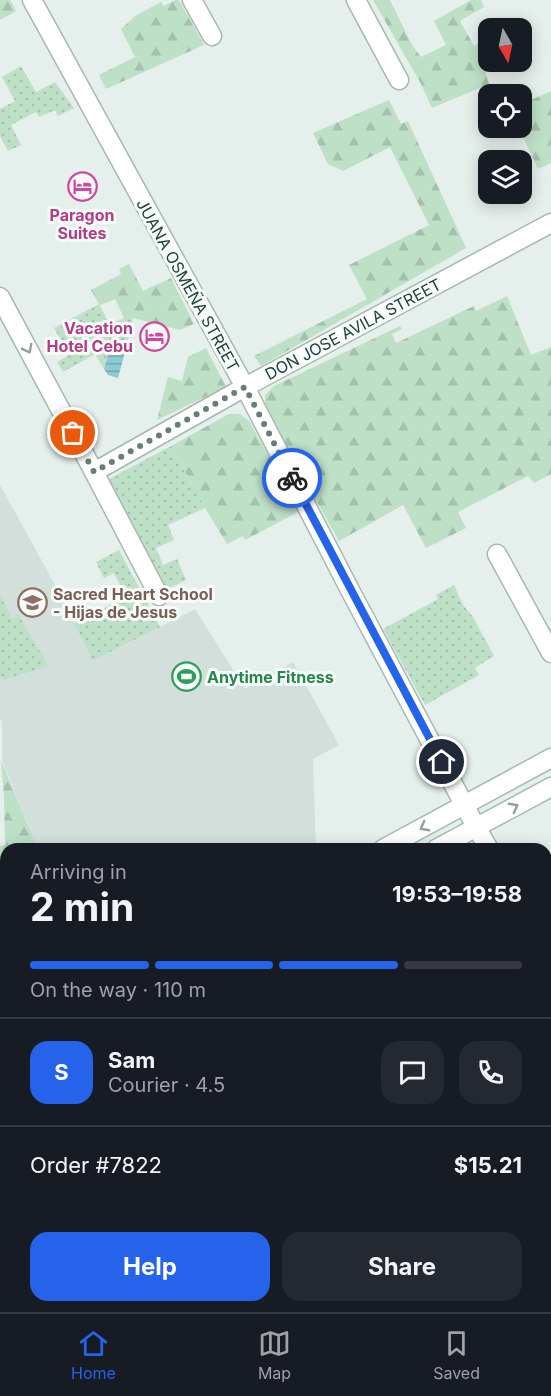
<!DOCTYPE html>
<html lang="en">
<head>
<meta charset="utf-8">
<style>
  :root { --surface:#171b24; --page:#242831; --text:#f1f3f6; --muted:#9ea1a6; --line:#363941; --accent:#2563eb }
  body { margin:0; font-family:Inter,sans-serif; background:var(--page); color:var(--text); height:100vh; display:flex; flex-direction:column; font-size:22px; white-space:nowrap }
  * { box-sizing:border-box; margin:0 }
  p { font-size:20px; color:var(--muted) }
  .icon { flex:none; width:33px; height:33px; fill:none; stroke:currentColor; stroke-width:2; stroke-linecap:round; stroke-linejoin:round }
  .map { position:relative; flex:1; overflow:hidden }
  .sheet { position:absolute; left:0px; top:843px; width:552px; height:470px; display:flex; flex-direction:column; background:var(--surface); border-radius:18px 18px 0 0; box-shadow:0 3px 15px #0003 }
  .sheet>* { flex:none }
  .needle { width:39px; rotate:171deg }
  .controls { position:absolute; left:478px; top:18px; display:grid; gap:12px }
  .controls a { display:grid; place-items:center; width:54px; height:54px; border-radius:12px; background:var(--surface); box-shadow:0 3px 15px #0003; font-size:30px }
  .pin { position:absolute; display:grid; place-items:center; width:51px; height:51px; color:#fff; margin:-26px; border:3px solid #fff; border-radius:50%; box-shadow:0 2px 6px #0007 }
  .courier { position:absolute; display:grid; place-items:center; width:60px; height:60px; margin:-30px; border:4px solid #2563eb; border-radius:50%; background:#fff; color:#222; box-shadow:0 2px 8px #0007 }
  .overview em { font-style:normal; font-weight:700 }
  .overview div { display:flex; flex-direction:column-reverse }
  .overview { display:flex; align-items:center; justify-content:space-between; height:102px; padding:0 30px }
  h1 { font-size:39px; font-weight:700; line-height:45px }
  .bar { display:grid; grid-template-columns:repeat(4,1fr); gap:9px 6px; align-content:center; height:72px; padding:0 30px }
  .bar i { height:8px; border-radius:4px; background:var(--line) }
  .bar .selected { background:var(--accent) }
  .bar p { grid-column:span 4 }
  .line { display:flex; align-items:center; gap:15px; padding:0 30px; border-top:2px solid var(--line) }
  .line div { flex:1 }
  .round { display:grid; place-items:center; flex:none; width:63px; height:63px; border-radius:18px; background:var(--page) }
  .button { display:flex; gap:12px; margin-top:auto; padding:12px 30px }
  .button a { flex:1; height:69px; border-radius:18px; background:var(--accent); color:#fff; font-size:24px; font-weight:700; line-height:69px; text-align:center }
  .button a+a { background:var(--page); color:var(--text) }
  .tab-bar { display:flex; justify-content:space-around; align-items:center; height:84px; border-top:2px solid var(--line); background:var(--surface); font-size:16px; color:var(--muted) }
  .tab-bar a { display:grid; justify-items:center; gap:3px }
  .tab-bar .selected { color:var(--accent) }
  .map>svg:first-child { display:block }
  .built { fill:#d3dfda }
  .grass { fill:url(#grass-dots) }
  .forest { fill:url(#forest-firs) }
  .water { fill:url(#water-rules) }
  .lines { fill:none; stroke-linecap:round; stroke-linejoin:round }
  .minor-casing { stroke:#a7b8b2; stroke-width:21 }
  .tertiary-casing { stroke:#a7b8b2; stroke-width:21 }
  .secondary-casing { stroke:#a3bbb3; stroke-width:21 }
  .minor { stroke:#fff; stroke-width:18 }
  .tertiary { stroke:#fff; stroke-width:18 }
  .secondary { stroke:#fff; stroke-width:18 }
  .oneway { stroke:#91a09c }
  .done { stroke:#677f78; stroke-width:6; stroke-dasharray:0 10.8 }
  .route { stroke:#2563eb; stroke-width:8 }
  .labels { text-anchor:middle; stroke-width:6; stroke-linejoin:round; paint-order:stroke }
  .hotel-label { font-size:16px; font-weight:bold; fill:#b23c85; stroke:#f6fbf9 }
  .street-label { font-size:16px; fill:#23423a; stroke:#f6fbf9 }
  .education-label { font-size:16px; font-weight:bold; fill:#785e54; stroke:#f6fbf9; text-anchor:start }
  .leisure-label { font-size:16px; font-weight:bold; fill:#27864d; stroke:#f6fbf9; text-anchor:start }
</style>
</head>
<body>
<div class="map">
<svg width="551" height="1312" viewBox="0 0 551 1312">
  <defs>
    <pattern id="grass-dots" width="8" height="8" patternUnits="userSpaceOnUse" patternTransform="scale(1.5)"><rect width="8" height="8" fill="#bee0c7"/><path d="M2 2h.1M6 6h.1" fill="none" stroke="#a3c1ac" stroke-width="1.8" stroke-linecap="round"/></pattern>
    <pattern id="forest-firs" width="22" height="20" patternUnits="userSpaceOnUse" patternTransform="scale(1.5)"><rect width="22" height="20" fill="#bee0c7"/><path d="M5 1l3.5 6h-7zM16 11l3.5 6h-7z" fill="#a3c1ac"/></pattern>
    <pattern id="water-rules" width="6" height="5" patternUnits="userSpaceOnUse" patternTransform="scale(1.5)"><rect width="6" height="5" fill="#8dcad5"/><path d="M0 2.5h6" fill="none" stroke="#73a6ae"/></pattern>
  </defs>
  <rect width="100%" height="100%" fill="#e5efeb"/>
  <path class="built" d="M 0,485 L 54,583 L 93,661 L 116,650 L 195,609 L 245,689 L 293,662 L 339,745 L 313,759 L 316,849 L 38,849 L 2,760 L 2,721 L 0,720 Z"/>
  <g class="grass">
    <path d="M 21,66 L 36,92 L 55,82 L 74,108 L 58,116 L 55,110 L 39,117 L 36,112 L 11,125 L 21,145 L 8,151 L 0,136 L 0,109 L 15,101 L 2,77 Z"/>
    <path d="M 99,304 L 110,325 L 124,318 L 133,318 L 125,352 L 110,348 L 104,369 L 95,354 L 63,372 L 57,362 L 69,355 L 54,328 Z"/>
    <path d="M 171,446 L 205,508 L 168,525 L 174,540 L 156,548 L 163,565 L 177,559 L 186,580 L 163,591 L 105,481 Z"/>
    <path d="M 119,550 L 160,627 L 93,661 L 74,623 L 126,597 L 114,573 L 104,578 L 96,562 Z"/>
    <path d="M 454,585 L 463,605 L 473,617 L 494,656 L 475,668 L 479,675 L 425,705 L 383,629 L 438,599 L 436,595 Z"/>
    <path d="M 0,595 L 12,619 L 18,614 L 48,666 L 4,680 L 0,679 Z"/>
    <path d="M 6,911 L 6,936 L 0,944 L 0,918 Z"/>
  </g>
  <g class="forest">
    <path d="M 0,0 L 10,0 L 16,11 L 0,20 Z"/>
    <path d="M 175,0 L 179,0 L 204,45 L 106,89 L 99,75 L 135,57 L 121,29 L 135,16 L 161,2 L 164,6 Z"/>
    <path d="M 373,0 L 390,0 L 412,45 L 421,57 L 446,45 L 434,21 L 471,0 L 481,0 L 484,7 L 460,21 L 474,46 L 489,38 L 489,52 L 481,57 L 489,84 L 432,108 L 421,84 Z"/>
    <path d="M 551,91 L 551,163 L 538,169 L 519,128 L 522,128 L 522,104 Z"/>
    <path d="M 389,100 L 401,124 L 408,121 L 466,248 L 261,366 L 254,356 L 367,299 L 349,265 L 429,225 L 390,147 L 343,171 L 328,164 L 313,133 Z"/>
    <path d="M 129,264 L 143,291 L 171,278 L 194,324 L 180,330 L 133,318 L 124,318 L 115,299 L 100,305 L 99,304 L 91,290 L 121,274 L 119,269 Z"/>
    <path d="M 507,296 L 531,355 L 551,347 L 551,474 L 534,483 L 528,476 L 458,512 L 466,528 L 426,548 L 403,505 L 339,541 L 265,410 L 265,395 L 274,386 L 400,326 L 402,329 L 392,334 L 396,343 L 474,306 L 476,311 Z"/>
    <path d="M 206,348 L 226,387 L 157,420 L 168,377 L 182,381 L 188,357 Z"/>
    <path d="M 229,414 L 240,414 L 249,421 L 300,511 L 245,540 L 243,536 L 227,544 L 205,508 L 171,446 Z"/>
    <path d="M 1,760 L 38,849 L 6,849 L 6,868 L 0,874 L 0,846 L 5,845 L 4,796 Z"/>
  </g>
  <path class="water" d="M 110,348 L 125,352 L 118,378 L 108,375 L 104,369 Z"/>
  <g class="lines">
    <defs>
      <g id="minor">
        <path d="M 192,0 L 212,36"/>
        <path d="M 356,0 L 399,80"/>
        <path d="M 0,297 L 94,472 L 159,596"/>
        <path d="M 94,472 L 245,387"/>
        <path d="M 497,554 L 551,653"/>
        <path d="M 476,827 L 489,849"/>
        <path d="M 546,951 L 551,960"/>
        <path d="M 0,1129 L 6,1119"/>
        <path d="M 546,1204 L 551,1203"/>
        <path d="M 0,1281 L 6,1296"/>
        <path d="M 203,1306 L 205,1312"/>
      </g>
      <g id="tertiary">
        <path d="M 32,0 L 245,387 L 352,594 L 476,827"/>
        <path d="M 245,387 L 551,223"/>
      </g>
      <g id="secondary">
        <path d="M 383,849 L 551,758"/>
        <path d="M 436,849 L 551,787"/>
        <path d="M 0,1049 L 6,1047"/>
      </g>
    </defs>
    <use href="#minor" class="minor-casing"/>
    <use href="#tertiary" class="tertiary-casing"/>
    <use href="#secondary" class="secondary-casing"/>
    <use href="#minor" class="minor"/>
    <use href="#tertiary" class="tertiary"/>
    <use href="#secondary" class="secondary"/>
  </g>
  <defs><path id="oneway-chevron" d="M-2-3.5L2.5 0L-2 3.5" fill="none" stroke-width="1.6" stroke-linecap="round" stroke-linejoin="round" transform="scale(1.5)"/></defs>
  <g class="oneway">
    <use href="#oneway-chevron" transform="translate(28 349) rotate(62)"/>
    <use href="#oneway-chevron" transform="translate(514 807) rotate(-28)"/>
    <use href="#oneway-chevron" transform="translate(424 827) rotate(152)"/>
  </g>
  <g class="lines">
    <path class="done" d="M 73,433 L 94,472 L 245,387 L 292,478"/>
    <path class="route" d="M 292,478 L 442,762"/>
  </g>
  <defs>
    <symbol id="hotel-ring" viewBox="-11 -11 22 22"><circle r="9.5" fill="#f6fbf9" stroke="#d1479c" stroke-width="1.5"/><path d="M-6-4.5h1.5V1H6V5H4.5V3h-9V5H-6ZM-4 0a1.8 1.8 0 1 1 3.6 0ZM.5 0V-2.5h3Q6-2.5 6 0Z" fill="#d1479c"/></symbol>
    <symbol id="school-ring" viewBox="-11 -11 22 22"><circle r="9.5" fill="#f6fbf9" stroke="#8d6e63" stroke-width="1.5"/><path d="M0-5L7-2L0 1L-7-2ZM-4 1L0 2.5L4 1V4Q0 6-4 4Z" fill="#8d6e63"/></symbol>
    <symbol id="stadium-ring" viewBox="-11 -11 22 22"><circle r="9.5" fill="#f6fbf9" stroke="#2e9e5b" stroke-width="1.5"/><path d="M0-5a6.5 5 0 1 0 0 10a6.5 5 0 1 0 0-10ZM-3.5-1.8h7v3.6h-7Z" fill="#2e9e5b"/></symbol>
  </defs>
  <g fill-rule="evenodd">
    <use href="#hotel-ring" x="66" y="170" width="33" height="33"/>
    <use href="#hotel-ring" x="138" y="320" width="33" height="33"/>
    <use href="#school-ring" x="16" y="586" width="33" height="33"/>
    <use href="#stadium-ring" x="170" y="660" width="33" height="33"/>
  </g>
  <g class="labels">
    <g class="hotel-label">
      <text x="82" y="221">Paragon<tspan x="82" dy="18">Suites</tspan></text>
      <text x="133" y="334" text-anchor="end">Vacation<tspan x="133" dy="18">Hotel Cebu</tspan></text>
    </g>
    <g class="street-label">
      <text transform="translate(188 285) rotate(61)" y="6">JUANA OSMEÑA STREET</text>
      <text transform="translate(353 329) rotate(-28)" y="6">DON JOSE AVILA STREET</text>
    </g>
    <g class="education-label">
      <text x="53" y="600">Sacred Heart School<tspan x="53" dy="18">- Hijas de Jesus</tspan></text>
    </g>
    <g class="leisure-label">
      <text x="207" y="683">Anytime Fitness</text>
    </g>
  </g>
</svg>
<div class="controls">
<a><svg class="needle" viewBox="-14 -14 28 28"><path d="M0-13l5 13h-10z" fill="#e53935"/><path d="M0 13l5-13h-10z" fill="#9ea1a6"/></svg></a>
<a><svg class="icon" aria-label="locate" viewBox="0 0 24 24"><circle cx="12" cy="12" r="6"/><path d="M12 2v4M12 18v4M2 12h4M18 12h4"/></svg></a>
<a><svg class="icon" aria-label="layers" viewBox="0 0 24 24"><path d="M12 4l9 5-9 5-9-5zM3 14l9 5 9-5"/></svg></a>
</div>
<div class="pin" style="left:73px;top:433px;background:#ea580c"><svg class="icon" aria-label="bag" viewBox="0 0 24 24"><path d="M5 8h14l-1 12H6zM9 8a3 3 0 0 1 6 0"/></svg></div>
<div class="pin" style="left:442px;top:762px;background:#1f2937"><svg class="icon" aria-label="home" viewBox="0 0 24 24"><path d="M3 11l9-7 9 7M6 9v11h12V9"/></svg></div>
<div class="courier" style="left:292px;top:478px"><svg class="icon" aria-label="bike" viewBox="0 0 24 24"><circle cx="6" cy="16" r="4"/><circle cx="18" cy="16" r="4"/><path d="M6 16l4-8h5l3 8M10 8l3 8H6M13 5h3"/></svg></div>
<section class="sheet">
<div class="overview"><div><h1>2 min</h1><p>Arriving in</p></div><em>19:53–19:58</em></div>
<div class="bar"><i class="selected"></i><i class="selected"></i><i class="selected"></i><i></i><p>On the way · 110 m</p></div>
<div class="line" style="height:108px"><b class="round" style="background:var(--accent);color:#fff">S</b><div><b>Sam</b><p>Courier · 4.5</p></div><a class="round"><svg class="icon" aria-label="chat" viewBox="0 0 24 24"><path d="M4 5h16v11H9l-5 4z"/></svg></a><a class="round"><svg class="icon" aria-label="phone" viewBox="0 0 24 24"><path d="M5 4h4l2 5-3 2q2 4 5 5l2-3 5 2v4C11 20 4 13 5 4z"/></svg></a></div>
<div class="line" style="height:78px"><div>Order #7822</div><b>$15.21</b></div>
<div class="button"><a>Help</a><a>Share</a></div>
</section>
</div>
<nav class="tab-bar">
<a class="selected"><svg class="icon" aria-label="home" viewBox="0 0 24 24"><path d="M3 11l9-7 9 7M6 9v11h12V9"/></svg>Home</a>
<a><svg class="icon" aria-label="map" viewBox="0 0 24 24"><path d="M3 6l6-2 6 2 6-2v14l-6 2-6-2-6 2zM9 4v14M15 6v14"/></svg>Map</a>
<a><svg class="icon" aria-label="saved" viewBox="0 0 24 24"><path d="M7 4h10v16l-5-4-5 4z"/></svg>Saved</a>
</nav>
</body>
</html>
